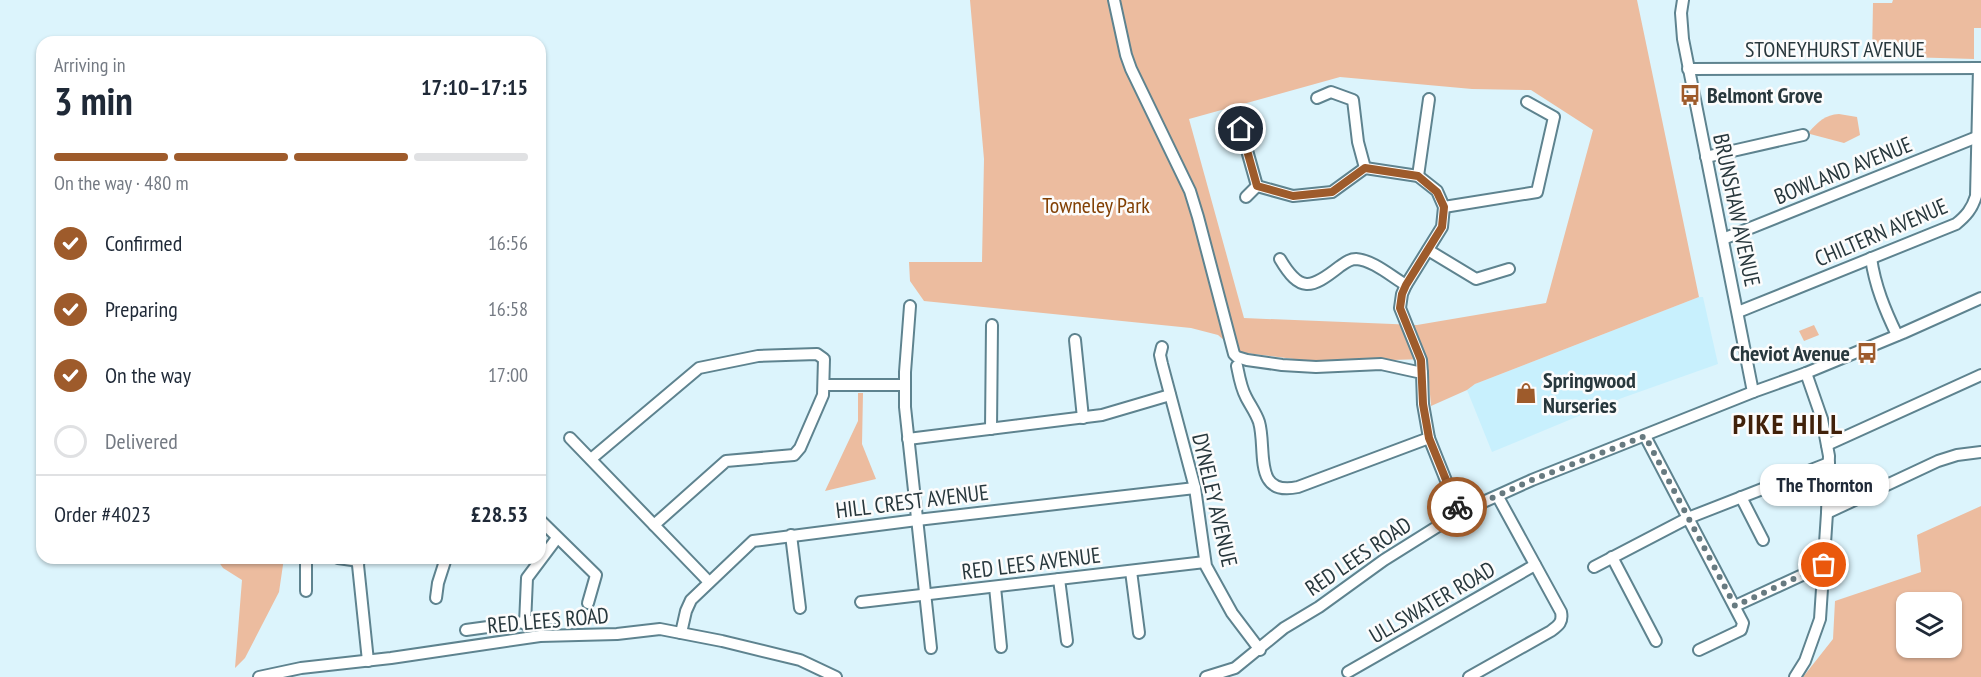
<!DOCTYPE html>
<html lang="en">
<head>
<meta charset="utf-8">
<style>
  :root { --surface:#fff; --page:#f2f2f3; --text:#1f2937; --muted:#747a83; --line:#e0e1e3; --accent:#9e5b2b }
  body { margin:0; font-family:"PT Sans Narrow",sans-serif; background:var(--page); color:var(--text); height:100vh; display:flex; flex-direction:column; font-size:22px; white-space:nowrap }
  * { box-sizing:border-box; margin:0 }
  p { font-size:20px; color:var(--muted) }
  .icon { flex:none; width:33px; height:33px; fill:none; stroke:currentColor; stroke-width:2; stroke-linecap:round; stroke-linejoin:round }
  .map { position:relative; flex:1; overflow:hidden }
  .panel { position:absolute; left:36px; top:36px; width:510px; height:528px; display:flex; flex-direction:column; background:var(--surface); border-radius:18px; box-shadow:0 2px 4px #0004 }
  .panel>* { flex:none }
  .tools { position:absolute; left:1896px; top:592px; display:grid; gap:12px }
  .tools a { display:grid; place-items:center; width:66px; height:66px; border-radius:12px; background:var(--surface); box-shadow:0 2px 4px #0004; font-size:30px }
  .pin { position:absolute; display:grid; place-items:center; width:51px; height:51px; color:#fff; margin:-26px; border:3px solid #fff; border-radius:50%; box-shadow:0 2px 6px #0007 }
  .courier { position:absolute; display:grid; place-items:center; width:60px; height:60px; margin:-30px; border:4px solid #9e5b2b; border-radius:50%; background:#fff; color:#222; box-shadow:0 2px 8px #0007 }
  .bubble { position:absolute; height:42px; border-radius:18px; background:var(--surface); box-shadow:0 2px 4px #0004; font-size:20px; font-weight:700; line-height:42px; text-align:center }
  .summary em { font-style:normal; font-weight:700 }
  .summary div { display:flex; flex-direction:column-reverse }
  .summary { display:flex; align-items:center; justify-content:space-between; height:102px; padding:0 18px }
  h1 { font-size:39px; font-weight:700; line-height:45px }
  .bar { display:grid; grid-template-columns:repeat(4,1fr); gap:9px 6px; align-content:center; height:72px; padding:0 18px }
  .bar i { height:8px; border-radius:4px; background:var(--line) }
  .bar .active { background:var(--accent) }
  .bar p { grid-column:span 4 }
  .line { display:flex; align-items:center; gap:15px; padding:0 18px; border-top:2px solid var(--line) }
  .line div { flex:1 }
  ol { padding:0 18px; list-style:none }
  li { display:flex; align-items:center; gap:18px; height:66px }
  li p { margin-inline-start:auto }
  li .icon { padding:6px; border-radius:50%; background:var(--accent); color:#fff; stroke-width:4 }
  li:last-child { color:var(--muted) }
  li i { width:33px; height:33px; border:3px solid var(--line); border-radius:50% }
  .map>svg:first-child { display:block }
  .built { fill:#c8f0fd }
  .green { fill:#ecbc9f; fill-rule:evenodd }
  .lines { fill:none; stroke-linecap:round; stroke-linejoin:round }
  .minor-casing { stroke:#5e838f; stroke-width:14 }
  .minor { stroke:#fff; stroke-width:10 }
  .done { stroke:#677a80; stroke-width:6; stroke-dasharray:0 10.8 }
  .route { stroke:#9e5b2b; stroke-width:8 }
  .labels { text-anchor:middle; stroke-width:5; stroke-linejoin:round; paint-order:stroke }
  .street-label { font-size:22px; fill:#28383d; stroke:#fcfcfc }
  .poi-label { font-size:22px; font-weight:bold; fill:#28383d; stroke:#fcfcfc; text-anchor:start }
  .park-label { font-size:22px; fill:#824004; stroke:#fcfcfc }
  .district-label { font-size:28px; font-weight:bold; letter-spacing:1.5px; fill:#41210a; stroke:#fcfcfc }
</style>
</head>
<body>
<div class="map">
<svg width="1981" height="677" viewBox="0 0 1981 677">
  <rect width="100%" height="100%" fill="#dcf4fc"/>
  <path class="built" d="M 1699,297 L 1703,297 L 1718,364 L 1622,398 L 1492,452 L 1467,390 L 1475,384 Z"/>
  <g class="green">
    <path d="M 970,0 L 1637,0 L 1699,297 L 1475,384 L 1467,390 L 1431,406 L 1427,359 L 1318,362 L 1238,352 L 1218,335 L 1191,328 L 924,301 L 910,281 L 909,262 L 982,262 L 984,159 ZM 1340,77 L 1472,89 L 1531,90 L 1593,130 L 1546,303 L 1417,325 L 1244,318 L 1189,119 Z"/>
    <path d="M 1893,0 L 1981,0 L 1981,28 L 1974,28 L 1974,59 L 1872,56 L 1873,3 L 1892,3 Z"/>
    <path d="M 402,39 L 447,39 L 446,42 L 365,42 Z"/>
    <path d="M 1839,114 L 1857,117 L 1860,135 L 1844,143 L 1810,134 L 1809,132 C 1819,121 1825,115 1839,114 Z"/>
    <path d="M 1814,325 L 1819,335 L 1804,341 L 1799,331 Z"/>
    <path d="M 858,393 L 863,393 L 862,444 L 876,479 L 825,491 L 858,421 Z"/>
    <path d="M 1981,506 L 1981,677 L 1803,677 L 1833,639 L 1835,601 L 1921,572 L 1917,535 ZM 1906,603 L 1952,603 L 1952,648 L 1906,648 Z"/>
    <path d="M 216,558 L 284,558 L 279,592 L 245,658 L 235,668 L 242,580 L 223,568 Z"/>
  </g>
  <g class="lines">
    <defs>
      <g id="minor">
        <path d="M 1114,0 L 1126,55 L 1131,69 L 1190,191 L 1198,217 L 1234,354 L 1237,357 L 1247,360 L 1282,365 L 1316,367 L 1381,364 L 1422,373 L 1423,404 L 1429,438 L 1459,513"/>
        <path d="M 1683,0 L 1681,13 L 1683,39 L 1753,392"/>
        <path d="M 1688,69 L 1981,68"/>
        <path d="M 1317,98 L 1331,92 L 1353,100 L 1358,142 L 1365,168"/>
        <path d="M 1241,129 L 1257,186"/>
        <path d="M 1706,157 L 1803,135"/>
        <path d="M 1418,176 L 1429,99"/>
        <path d="M 1257,186 L 1293,196 L 1332,192 L 1365,168 L 1418,176 L 1437,191 L 1444,207 L 1442,227 L 1406,285 L 1402,294 L 1400,308 L 1421,360 L 1422,373"/>
        <path d="M 1246,197 L 1257,186"/>
        <path d="M 1444,207 L 1537,192 L 1554,117 L 1527,102"/>
        <path d="M 1723,239 L 1977,137"/>
        <path d="M 1428,250 L 1476,279 L 1509,269"/>
        <path d="M 1871,258 C 1875,286 1885,310 1897,335"/>
        <path d="M 1280,259 C 1300,293 1311,289 1339,267 C 1345,263 1349,259 1356,259 C 1373,260 1392,277 1406,285"/>
        <path d="M 910,306 L 905,372 L 905,407 L 931,648"/>
        <path d="M 1738,312 L 1956,224 C 1966,216 1972,209 1976,196 L 1979,68"/>
        <path d="M 1075,340 L 1083,418"/>
        <path d="M 1162,347 L 1160,355 L 1162,364 L 1195,488 L 1206,566 L 1232,613 L 1260,650"/>
        <path d="M 1237,366 C 1239,376 1241,388 1246,397 C 1250,405 1256,413 1259,422 C 1267,449 1252,497 1298,487 L 1429,438"/>
        <path d="M 824,385 L 905,385"/>
        <path d="M 991,429 L 992,325"/>
        <path d="M 1645,436 L 1743,623 L 1741,630 L 1699,650"/>
        <path d="M 570,438 L 709,582"/>
        <path d="M 908,439 L 1102,415 L 1170,395"/>
        <path d="M 1827,445 L 1981,375"/>
        <path d="M 591,459 L 699,368 L 758,356 L 817,354 L 824,359 L 823,395 L 800,448 L 794,455 L 726,461 L 654,525"/>
        <path d="M 1741,497 L 1763,540"/>
        <path d="M 1827,513 L 1938,461 L 1957,455 L 1981,452"/>
        <path d="M 540,520 L 596,575 L 588,603"/>
        <path d="M 791,535 L 800,608"/>
        <path d="M 1612,557 L 1656,641"/>
        <path d="M 338,558 L 359,561"/>
        <path d="M 359,558 L 358,565 L 368,661"/>
        <path d="M 1594,567 L 1688,518 L 1829,463"/>
        <path d="M 1131,571 L 1139,633"/>
        <path d="M 1059,579 L 1067,641"/>
        <path d="M 995,587 L 1001,647"/>
        <path d="M 306,591 L 306,558"/>
        <path d="M 436,598 L 438,583 L 446,558"/>
        <path d="M 861,602 L 1205,562"/>
        <path d="M 1735,606 L 1824,565"/>
        <path d="M 525,624 L 527,578 L 557,538"/>
        <path d="M 466,630 L 553,618"/>
        <path d="M 681,633 L 686,611 L 691,600 L 753,541 L 917,520 L 1195,488"/>
        <path d="M 1348,672 L 1535,565"/>
        <path d="M 259,677 L 301,668 L 391,658 L 540,636 L 617,634 L 660,629 L 722,641 L 800,660 L 836,677"/>
        <path d="M 1206,677 L 1235,668 L 1284,628 L 1319,607 L 1384,560 L 1459,513 L 1532,480 L 1753,392 L 1806,373 L 1903,333 L 1981,298"/>
        <path d="M 1469,677 L 1551,631 C 1559,625 1563,622 1561,612 L 1498,497"/>
        <path d="M 1795,677 L 1805,661 L 1820,619 L 1827,513 L 1829,456 L 1822,419 L 1806,373"/>
      </g>
    </defs>
    <use href="#minor" class="minor-casing"/>
    <use href="#minor" class="minor"/>
  </g>
  <g class="lines">
    <path class="done" d="M 1457,507 L 1459,513 L 1532,480 L 1645,436 L 1735,606 L 1824,565"/>
    <path class="route" d="M 1241,129 L 1257,186 L 1293,196 L 1332,192 L 1365,168 L 1418,176 L 1437,192 L 1444,207 L 1442,227 L 1406,285 L 1402,294 L 1400,308 L 1421,360 L 1423,404 L 1429,438 L 1457,507"/>
  </g>
  <defs>
    <symbol id="bus-bare" viewBox="-9 -9 18 18"><path d="M-5-6H5V4H4V6H2V4H-2V6H-4V4H-5ZM-3.5-4V0h7V-4ZM-3.5 1.2v1.5H-2V1.2ZM2 1.2v1.5H3.5V1.2Z" fill="#9e5b2b" stroke="#fcfcfc" stroke-width="2.5" paint-order="stroke"/></symbol>
    <symbol id="shop-bare" viewBox="-9 -9 18 18"><path d="M-5-2.5h2.3a2.7 3.5 0 0 1 5.4 0H5L5.5 6h-11ZM-1.5-2.5h3a1.5 2.3 0 0 0-3 0Z" fill="#9e5b2b" stroke="#fcfcfc" stroke-width="2.5" paint-order="stroke"/></symbol>
  </defs>
  <g fill-rule="evenodd">
    <use href="#bus-bare" x="1675" y="80" width="30" height="30"/>
    <use href="#bus-bare" x="1852" y="338" width="30" height="30"/>
    <use href="#shop-bare" x="1511" y="378" width="30" height="30"/>
  </g>
  <g class="labels">
    <g class="street-label">
      <text x="1835" y="57">STONEYHURST AVENUE</text>
      <text transform="translate(1843 170) rotate(-22)" y="8">BOWLAND AVENUE</text>
      <text transform="translate(1737 210) rotate(78)" y="8">BRUNSHAW AVENUE</text>
      <text transform="translate(1881 232) rotate(-23)" y="8">CHILTERN AVENUE</text>
      <text transform="translate(1215 500) rotate(77)" y="8">DYNELEY AVENUE</text>
      <text transform="translate(912 501) rotate(-7)" y="8">HILL CREST AVENUE</text>
      <text transform="translate(1358 556) rotate(-34)" y="8">RED LEES ROAD</text>
      <text transform="translate(1031 563) rotate(-7)" y="8">RED LEES AVENUE</text>
      <text transform="translate(1432 602) rotate(-30)" y="8">ULLSWATER ROAD</text>
      <text transform="translate(548 620) rotate(-5)" y="8">RED LEES ROAD</text>
    </g>
    <g class="poi-label">
      <text x="1707" y="103">Belmont Grove</text>
      <text x="1850" y="361" text-anchor="end">Cheviot Avenue</text>
      <text x="1543" y="388">Springwood<tspan x="1543" dy="25">Nurseries</tspan></text>
    </g>
    <g class="park-label">
      <text x="1096" y="213">Towneley Park</text>
    </g>
    <g class="district-label">
      <text x="1788" y="434">PIKE HILL</text>
    </g>
  </g>
</svg>
<div class="tools">
<a><svg class="icon" aria-label="layers" viewBox="0 0 24 24"><path d="M12 4l9 5-9 5-9-5zM3 14l9 5 9-5"/></svg></a>
</div>
<div class="pin" style="left:1824px;top:565px;background:#ea580c"><svg class="icon" aria-label="bag" viewBox="0 0 24 24"><path d="M5 8h14l-1 12H6zM9 8a3 3 0 0 1 6 0"/></svg></div>
<div class="pin" style="left:1241px;top:129px;background:#1f2937"><svg class="icon" aria-label="home" viewBox="0 0 24 24"><path d="M3 11l9-7 9 7M6 9v11h12V9"/></svg></div>
<div class="courier" style="left:1457px;top:507px"><svg class="icon" aria-label="bike" viewBox="0 0 24 24"><circle cx="6" cy="16" r="4"/><circle cx="18" cy="16" r="4"/><path d="M6 16l4-8h5l3 8M10 8l3 8H6M13 5h3"/></svg></div>
<div class="bubble" style="left:1760px;top:464px;width:129px">The Thornton</div>
<section class="panel">
<div class="summary"><div><h1>3 min</h1><p>Arriving in</p></div><em>17:10–17:15</em></div>
<div class="bar"><i class="active"></i><i class="active"></i><i class="active"></i><i></i><p>On the way · 480 m</p></div>
<ol>
<li><svg class="icon" aria-label="check" viewBox="0 0 24 24"><path d="M5 12l5 5 9-10"/></svg>Confirmed<p>16:56</p></li>
<li><svg class="icon" aria-label="check" viewBox="0 0 24 24"><path d="M5 12l5 5 9-10"/></svg>Preparing<p>16:58</p></li>
<li><svg class="icon" aria-label="check" viewBox="0 0 24 24"><path d="M5 12l5 5 9-10"/></svg>On the way<p>17:00</p></li>
<li><i></i>Delivered</li>
</ol>
<div class="line" style="height:78px"><div>Order #4023</div><b>£28.53</b></div>
</section>
</div>
</body>
</html>
